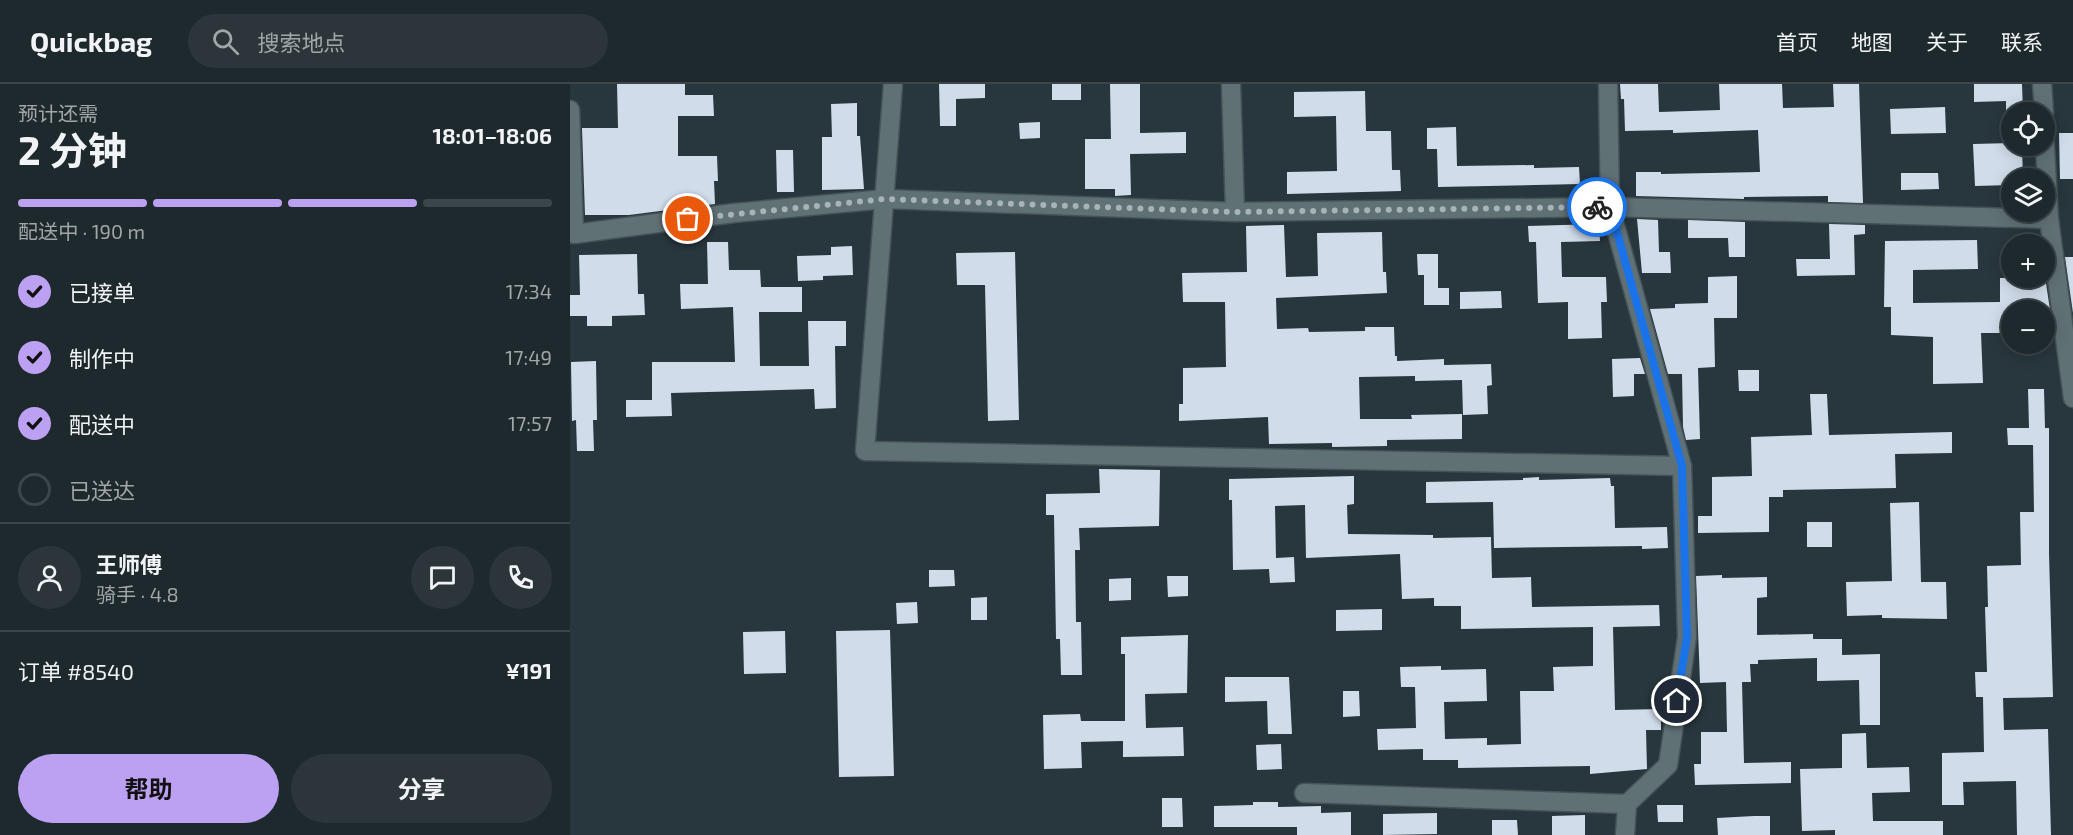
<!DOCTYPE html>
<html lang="zh">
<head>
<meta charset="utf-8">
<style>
  :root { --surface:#1e292e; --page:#2b353a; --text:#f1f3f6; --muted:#a1a6aa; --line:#3c454a; --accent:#bca0f2 }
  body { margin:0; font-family:"Exo 2","Noto Sans SC",sans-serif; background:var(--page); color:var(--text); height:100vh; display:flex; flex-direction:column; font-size:22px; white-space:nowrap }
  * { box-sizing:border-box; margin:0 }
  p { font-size:20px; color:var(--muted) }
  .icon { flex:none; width:33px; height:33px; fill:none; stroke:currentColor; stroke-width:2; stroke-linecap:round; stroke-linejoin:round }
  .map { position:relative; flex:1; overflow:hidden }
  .details { display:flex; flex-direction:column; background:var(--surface); width:570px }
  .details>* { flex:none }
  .fabs { position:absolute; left:1431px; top:18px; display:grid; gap:12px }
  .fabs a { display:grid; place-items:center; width:54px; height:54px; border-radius:50%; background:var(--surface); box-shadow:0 3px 15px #0003,0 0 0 2px var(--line); font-size:30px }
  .pin { position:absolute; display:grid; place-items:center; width:51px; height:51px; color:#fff; margin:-26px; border:3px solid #fff; border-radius:50%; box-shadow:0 2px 6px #0007 }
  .courier { position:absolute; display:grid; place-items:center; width:60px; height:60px; margin:-30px; border:4px solid #1a73e8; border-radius:50%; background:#fff; color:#222; box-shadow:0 2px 8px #0007 }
  .headline em { font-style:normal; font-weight:700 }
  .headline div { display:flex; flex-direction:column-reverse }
  .headline { display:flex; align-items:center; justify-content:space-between; height:102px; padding:0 18px }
  h1 { font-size:39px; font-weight:700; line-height:45px }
  .bar { display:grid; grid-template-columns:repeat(4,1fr); gap:9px 6px; align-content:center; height:72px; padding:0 18px }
  .bar i { height:8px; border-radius:4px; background:var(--line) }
  .bar .current { background:var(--accent) }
  .bar p { grid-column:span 4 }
  .line { display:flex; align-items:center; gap:15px; padding:0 18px; border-top:2px solid var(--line) }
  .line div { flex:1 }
  .round { display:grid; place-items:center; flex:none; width:63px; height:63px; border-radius:32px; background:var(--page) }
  ol { padding:0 18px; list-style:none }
  li { display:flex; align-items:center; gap:18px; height:66px }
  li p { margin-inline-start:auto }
  li .icon { padding:6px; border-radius:50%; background:var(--accent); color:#111; stroke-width:4 }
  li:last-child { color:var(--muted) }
  li i { width:33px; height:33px; border:3px solid var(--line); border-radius:50% }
  .button { display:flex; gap:12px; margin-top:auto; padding:12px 18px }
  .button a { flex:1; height:69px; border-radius:36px; background:var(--accent); color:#111; font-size:24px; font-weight:700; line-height:69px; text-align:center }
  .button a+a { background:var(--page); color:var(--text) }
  header { display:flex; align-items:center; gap:36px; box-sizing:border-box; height:84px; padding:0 30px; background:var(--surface); border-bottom:2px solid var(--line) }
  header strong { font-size:28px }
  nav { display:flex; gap:33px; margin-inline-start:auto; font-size:21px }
  .search { width:420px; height:54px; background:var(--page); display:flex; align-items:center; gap:15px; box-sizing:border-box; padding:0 21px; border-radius:33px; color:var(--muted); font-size:22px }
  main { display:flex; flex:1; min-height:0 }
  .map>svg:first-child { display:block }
  .building { fill:#d1dcea }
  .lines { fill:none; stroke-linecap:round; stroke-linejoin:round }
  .minor-casing { stroke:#455356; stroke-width:21 }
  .minor { stroke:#607176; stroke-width:18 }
  .done { stroke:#a7b3b7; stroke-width:6; stroke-dasharray:0 10.8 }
  .route { stroke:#1a73e8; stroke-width:8 }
</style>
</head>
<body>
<header>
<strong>Quickbag</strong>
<div class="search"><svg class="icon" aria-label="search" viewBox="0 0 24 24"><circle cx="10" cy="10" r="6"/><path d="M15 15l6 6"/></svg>搜索地点</div>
<nav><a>首页</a><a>地图</a><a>关于</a><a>联系</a></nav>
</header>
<main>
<section class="details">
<div class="headline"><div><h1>2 分钟</h1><p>预计还需</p></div><em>18:01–18:06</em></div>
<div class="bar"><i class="current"></i><i class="current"></i><i class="current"></i><i></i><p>配送中 · 190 m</p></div>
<ol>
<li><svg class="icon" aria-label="check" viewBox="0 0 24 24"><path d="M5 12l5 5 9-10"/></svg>已接单<p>17:34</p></li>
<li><svg class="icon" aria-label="check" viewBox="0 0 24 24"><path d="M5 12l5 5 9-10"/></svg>制作中<p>17:49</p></li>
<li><svg class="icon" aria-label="check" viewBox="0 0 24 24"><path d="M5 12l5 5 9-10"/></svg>配送中<p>17:57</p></li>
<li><i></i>已送达</li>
</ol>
<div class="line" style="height:108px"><a class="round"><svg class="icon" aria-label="person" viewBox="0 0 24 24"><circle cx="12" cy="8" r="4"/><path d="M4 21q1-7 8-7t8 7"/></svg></a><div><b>王师傅</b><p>骑手 · 4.8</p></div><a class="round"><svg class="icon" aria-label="chat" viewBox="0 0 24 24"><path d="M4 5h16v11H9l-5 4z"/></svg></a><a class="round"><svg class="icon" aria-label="phone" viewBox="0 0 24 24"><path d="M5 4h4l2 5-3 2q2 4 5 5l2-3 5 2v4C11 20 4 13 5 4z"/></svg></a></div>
<div class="line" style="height:78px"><div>订单 #8540</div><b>¥191</b></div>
<div class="button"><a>帮助</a><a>分享</a></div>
</section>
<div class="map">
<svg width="1503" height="751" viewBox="0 0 1503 751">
  <rect width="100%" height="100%" fill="#28373d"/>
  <g class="building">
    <path d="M 47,0 L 115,0 L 115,11 L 143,11 L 144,32 L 108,32 L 108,72 L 147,72 L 148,97 L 144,97 L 145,120 L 59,131 L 15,131 L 12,44 L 48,44 Z"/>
    <path d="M 369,0 L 415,0 L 415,14 L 386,15 L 386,42 L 370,42 Z"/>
    <rect x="482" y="0" width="29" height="16"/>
    <path d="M 540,0 L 570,0 L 570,49 L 616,48 L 616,69 L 560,70 L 561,111 L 545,112 L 545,105 L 515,105 L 515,55 L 541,55 Z"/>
    <path d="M 1050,0 L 1088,0 L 1089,28 L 1150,26 L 1149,0 L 1212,0 L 1213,24 L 1264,23 L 1263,0 L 1289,0 L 1293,119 L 1258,118 L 1258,112 L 1174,113 L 1174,115 L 1066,112 L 1066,88 L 1091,88 L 1091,90 L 1190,88 L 1188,46 L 1103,49 L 1103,46 L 1055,47 L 1054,15 L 1051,15 Z"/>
    <path d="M 1404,0 L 1452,0 L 1453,28 L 1436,28 L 1436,17 L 1404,18 Z"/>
    <path d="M 795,7 L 796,47 L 821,47 L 822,86 L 830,86 L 831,107 L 717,110 L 717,88 L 767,87 L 766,32 L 724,33 L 724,8 Z"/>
    <path d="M 287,19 L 287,52 L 290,52 L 294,105 L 252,106 L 252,53 L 262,53 L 261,20 Z"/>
    <path d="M 1375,23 L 1376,49 L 1321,50 L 1320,25 Z"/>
    <path d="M 470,38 L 470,54 L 450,55 L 449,39 Z"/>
    <path d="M 886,43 L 887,82 L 964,81 L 964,84 L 1009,83 L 1010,100 L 868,103 L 867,65 L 857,65 L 857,44 Z"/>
    <path d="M 1489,49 L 1503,49 L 1503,95 L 1490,95 Z"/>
    <path d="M 1442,59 L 1442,63 L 1452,63 L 1453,94 L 1442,94 L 1442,101 L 1405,102 L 1403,60 Z"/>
    <path d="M 206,66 L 223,66 L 224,108 L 207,108 Z"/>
    <path d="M 1331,89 L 1368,89 L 1369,105 L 1331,106 Z"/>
    <path d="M 1067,135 L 1088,136 L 1089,168 L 1100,168 L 1101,189 L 1072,189 Z"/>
    <path d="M 1118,136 L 1175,138 L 1175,173 L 1159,173 L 1158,154 L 1118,154 Z"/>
    <path d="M 1029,140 L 1030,157 L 991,158 L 992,193 L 1036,193 L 1037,218 L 1031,218 L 1032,254 L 998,255 L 998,218 L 968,219 L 966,158 L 959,158 L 958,142 Z"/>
    <path d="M 1259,140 L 1295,141 L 1295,150 L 1284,151 L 1285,191 L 1227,192 L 1226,175 L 1260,175 Z"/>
    <path d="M 714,141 L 716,193 L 748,192 L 747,149 L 812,148 L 813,188 L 816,188 L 817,209 L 706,214 L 707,245 L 738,244 L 739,248 L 795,247 L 795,243 L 824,243 L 825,272 L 827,272 L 827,277 L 874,275 L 874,281 L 921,280 L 922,301 L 917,302 L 918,330 L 893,331 L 892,296 L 845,297 L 845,292 L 789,293 L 790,335 L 842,335 L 841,331 L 892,330 L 892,355 L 817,356 L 817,362 L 762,363 L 762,359 L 699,360 L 698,333 L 609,337 L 609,320 L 613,320 L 613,284 L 656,283 L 655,218 L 613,218 L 612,189 L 677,188 L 676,142 Z"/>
    <path d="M 1407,156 L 1408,185 L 1343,186 L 1343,219 L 1430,218 L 1430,194 L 1474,194 L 1474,186 L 1482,239 L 1474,239 L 1474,226 L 1442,226 L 1442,249 L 1411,249 L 1413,299 L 1363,300 L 1363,253 L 1321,251 L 1321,223 L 1314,223 L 1315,157 Z"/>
    <path d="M 137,158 L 158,158 L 159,186 L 190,186 L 191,203 L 232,203 L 232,228 L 189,228 L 190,282 L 239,282 L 238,237 L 276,237 L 276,262 L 265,262 L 266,324 L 245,325 L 244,305 L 101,309 L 102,332 L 56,333 L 56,316 L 82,316 L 82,278 L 165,278 L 163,223 L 111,225 L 110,200 L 138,200 Z"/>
    <path d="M 282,162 L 283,191 L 253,192 L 253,196 L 228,197 L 227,172 L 261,171 L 261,163 Z"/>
    <path d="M 445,168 L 449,336 L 418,337 L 415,201 L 387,201 L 386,169 Z"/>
    <path d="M 67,170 L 68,210 L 74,210 L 75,231 L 42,232 L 42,242 L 17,242 L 17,232 L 0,232 L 0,211 L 10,211 L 9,171 Z"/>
    <path d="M 847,170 L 868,170 L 868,204 L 879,204 L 879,221 L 854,221 L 854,191 L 848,191 Z"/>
    <path d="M 1495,173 L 1503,173 L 1503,229 Z"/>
    <path d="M 1167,192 L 1167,234 L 1144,234 L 1145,283 L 1128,284 L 1130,355 L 1116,356 L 1113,343 L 1112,290 L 1098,290 L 1080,225 L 1105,224 L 1105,220 L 1138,219 L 1138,193 Z"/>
    <path d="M 931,207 L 932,224 L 890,225 L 890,208 Z"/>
    <path d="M 1070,274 L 1075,290 L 1064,290 L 1064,312 L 1043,313 L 1042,275 Z"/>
    <path d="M 26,277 L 27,336 L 23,336 L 24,367 L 7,367 L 6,336 L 2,337 L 1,278 Z"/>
    <path d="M 1168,286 L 1189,286 L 1189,307 L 1169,307 Z"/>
    <path d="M 1458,305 L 1474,305 L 1475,344 L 1479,344 L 1479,470 L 1483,613 L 1433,614 L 1434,646 L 1478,645 L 1481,751 L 1447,751 L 1446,697 L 1393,698 L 1394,721 L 1372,721 L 1372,669 L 1414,668 L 1413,613 L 1406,613 L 1405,588 L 1417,588 L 1415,523 L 1418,523 L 1417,482 L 1451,481 L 1450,428 L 1464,428 L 1463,361 L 1438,361 L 1437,344 L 1459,344 Z"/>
    <path d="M 1240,310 L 1257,310 L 1259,351 L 1382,348 L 1382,369 L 1325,370 L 1326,404 L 1213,406 L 1213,413 L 1199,413 L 1199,448 L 1128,449 L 1128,432 L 1142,432 L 1142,393 L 1182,392 L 1181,353 L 1242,351 Z"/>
    <path d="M 529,385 L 590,386 L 589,442 L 509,444 L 510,466 L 505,466 L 506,538 L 511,538 L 512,591 L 491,591 L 490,555 L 486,555 L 484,431 L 476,431 L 476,410 L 530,409 Z"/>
    <path d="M 784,392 L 784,420 L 777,421 L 778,450 L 863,451 L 863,454 L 921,453 L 922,494 L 961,493 L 962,523 L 1089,521 L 1090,542 L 1043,543 L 1045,626 L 1091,625 L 1091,646 L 1076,646 L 1077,685 L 1020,690 L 1020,682 L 888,684 L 888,676 L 853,676 L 853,665 L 808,666 L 807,645 L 846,644 L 845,603 L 831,603 L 830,583 L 871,582 L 871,586 L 916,585 L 917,617 L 874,618 L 875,655 L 917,654 L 917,661 L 951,660 L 950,607 L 984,607 L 983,583 L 1023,582 L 1023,543 L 891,545 L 891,522 L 864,522 L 864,514 L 832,515 L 830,470 L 736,474 L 735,421 L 705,422 L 706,474 L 724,473 L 725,498 L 700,499 L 699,485 L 663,486 L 662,416 L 659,416 L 659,395 Z"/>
    <path d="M 969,393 L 969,396 L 1040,394 L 1041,402 L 1044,402 L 1045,444 L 1097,443 L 1098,464 L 1072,465 L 1072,462 L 924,464 L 923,418 L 856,419 L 856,398 L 953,396 L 953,394 Z"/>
    <path d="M 1349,418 L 1351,498 L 1376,498 L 1377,535 L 1312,534 L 1312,531 L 1277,532 L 1276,498 L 1322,497 L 1320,419 Z"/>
    <rect x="1237" y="438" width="25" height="25"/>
    <path d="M 359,486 L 384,486 L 385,502 L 359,503 Z"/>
    <path d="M 1152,491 L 1152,494 L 1197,493 L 1197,513 L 1187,514 L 1187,551 L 1243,550 L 1243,555 L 1272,555 L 1272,571 L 1310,570 L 1310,641 L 1290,641 L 1289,596 L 1247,597 L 1247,574 L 1188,576 L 1188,580 L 1180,580 L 1181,598 L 1172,598 L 1174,679 L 1221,678 L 1221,699 L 1125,701 L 1124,680 L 1131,680 L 1131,648 L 1157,648 L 1156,598 L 1130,599 L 1126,492 Z"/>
    <path d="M 597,492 L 618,492 L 618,512 L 598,513 Z"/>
    <path d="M 561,494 L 561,516 L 539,517 L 539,495 Z"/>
    <path d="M 417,513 L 417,536 L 401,536 L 401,514 Z"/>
    <path d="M 347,518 L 348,539 L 327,540 L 326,519 Z"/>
    <path d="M 812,525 L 812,546 L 766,547 L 766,526 Z"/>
    <path d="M 320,546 L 324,692 L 269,693 L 266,547 Z"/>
    <path d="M 215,547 L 216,589 L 174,590 L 173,548 Z"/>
    <path d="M 618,551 L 617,609 L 575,610 L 576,644 L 613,643 L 614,672 L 553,673 L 553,657 L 511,658 L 512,684 L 474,685 L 473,631 L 510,630 L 511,637 L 555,637 L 555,570 L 551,570 L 551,553 Z"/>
    <path d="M 655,593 L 719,593 L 722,650 L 698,650 L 697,617 L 655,618 Z"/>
    <path d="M 773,607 L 789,607 L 790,632 L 773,633 Z"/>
    <path d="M 1296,649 L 1297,684 L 1339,683 L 1340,708 L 1302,709 L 1303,737 L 1373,737 L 1373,751 L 1265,751 L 1265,746 L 1232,747 L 1230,685 L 1272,684 L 1272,650 Z"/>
    <path d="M 711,660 L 712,685 L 687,686 L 686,661 Z"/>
    <path d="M 592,714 L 612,714 L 613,743 L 592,743 Z"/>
    <path d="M 683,718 L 708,718 L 708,723 L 751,722 L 751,729 L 781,728 L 781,751 L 727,751 L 727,743 L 644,743 L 644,722 L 683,721 Z"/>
    <path d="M 1087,721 L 1113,721 L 1113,738 L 1088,738 Z"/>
    <path d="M 867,729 L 867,750 L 813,751 L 813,730 Z"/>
    <path d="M 1015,731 L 1015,751 L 982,751 L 982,732 Z"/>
    <path d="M 1184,732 L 1200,732 L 1200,751 L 1148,751 L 1147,734 Z"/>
    <path d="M 922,736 L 947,736 L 948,751 L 922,751 Z"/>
  </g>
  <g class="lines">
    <defs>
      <g id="minor">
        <path d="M 323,0 L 295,367 L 1112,382"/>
        <path d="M 661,0 L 665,128"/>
        <path d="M 1038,0 L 1040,123 L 1112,382 L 1117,553 L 1098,681 L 1057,720 L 1055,751"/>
        <path d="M 1472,0 L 1474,28"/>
        <path d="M 0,26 L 4,150 L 164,129 L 315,115 L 665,128 L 1040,123 L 1479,135"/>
        <path d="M 1474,46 L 1479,135 L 1503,314"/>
        <path d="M 734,709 L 1057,720"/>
      </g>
    </defs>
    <use href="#minor" class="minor-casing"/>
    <use href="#minor" class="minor"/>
  </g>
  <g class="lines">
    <path class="done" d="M 118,135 L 315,115 L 664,128 L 1027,123"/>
    <path class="route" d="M 1027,123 L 1040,123 L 1112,382 L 1117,553 L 1107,617"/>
  </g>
</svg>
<div class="fabs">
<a><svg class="icon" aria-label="locate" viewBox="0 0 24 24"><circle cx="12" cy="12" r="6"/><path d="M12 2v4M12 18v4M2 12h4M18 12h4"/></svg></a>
<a><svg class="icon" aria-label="layers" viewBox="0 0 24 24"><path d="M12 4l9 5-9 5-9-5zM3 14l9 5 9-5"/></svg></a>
<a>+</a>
<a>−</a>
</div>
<div class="pin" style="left:118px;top:135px;background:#ea580c"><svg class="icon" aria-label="bag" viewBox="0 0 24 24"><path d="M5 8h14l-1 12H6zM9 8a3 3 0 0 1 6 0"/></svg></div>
<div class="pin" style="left:1107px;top:617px;background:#1f2937"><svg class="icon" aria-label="home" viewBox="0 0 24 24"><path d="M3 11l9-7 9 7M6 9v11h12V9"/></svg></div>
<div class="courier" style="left:1027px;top:123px"><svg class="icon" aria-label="bike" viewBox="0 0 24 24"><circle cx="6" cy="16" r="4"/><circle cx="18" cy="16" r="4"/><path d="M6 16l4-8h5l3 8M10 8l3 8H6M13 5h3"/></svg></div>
</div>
</main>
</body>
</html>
